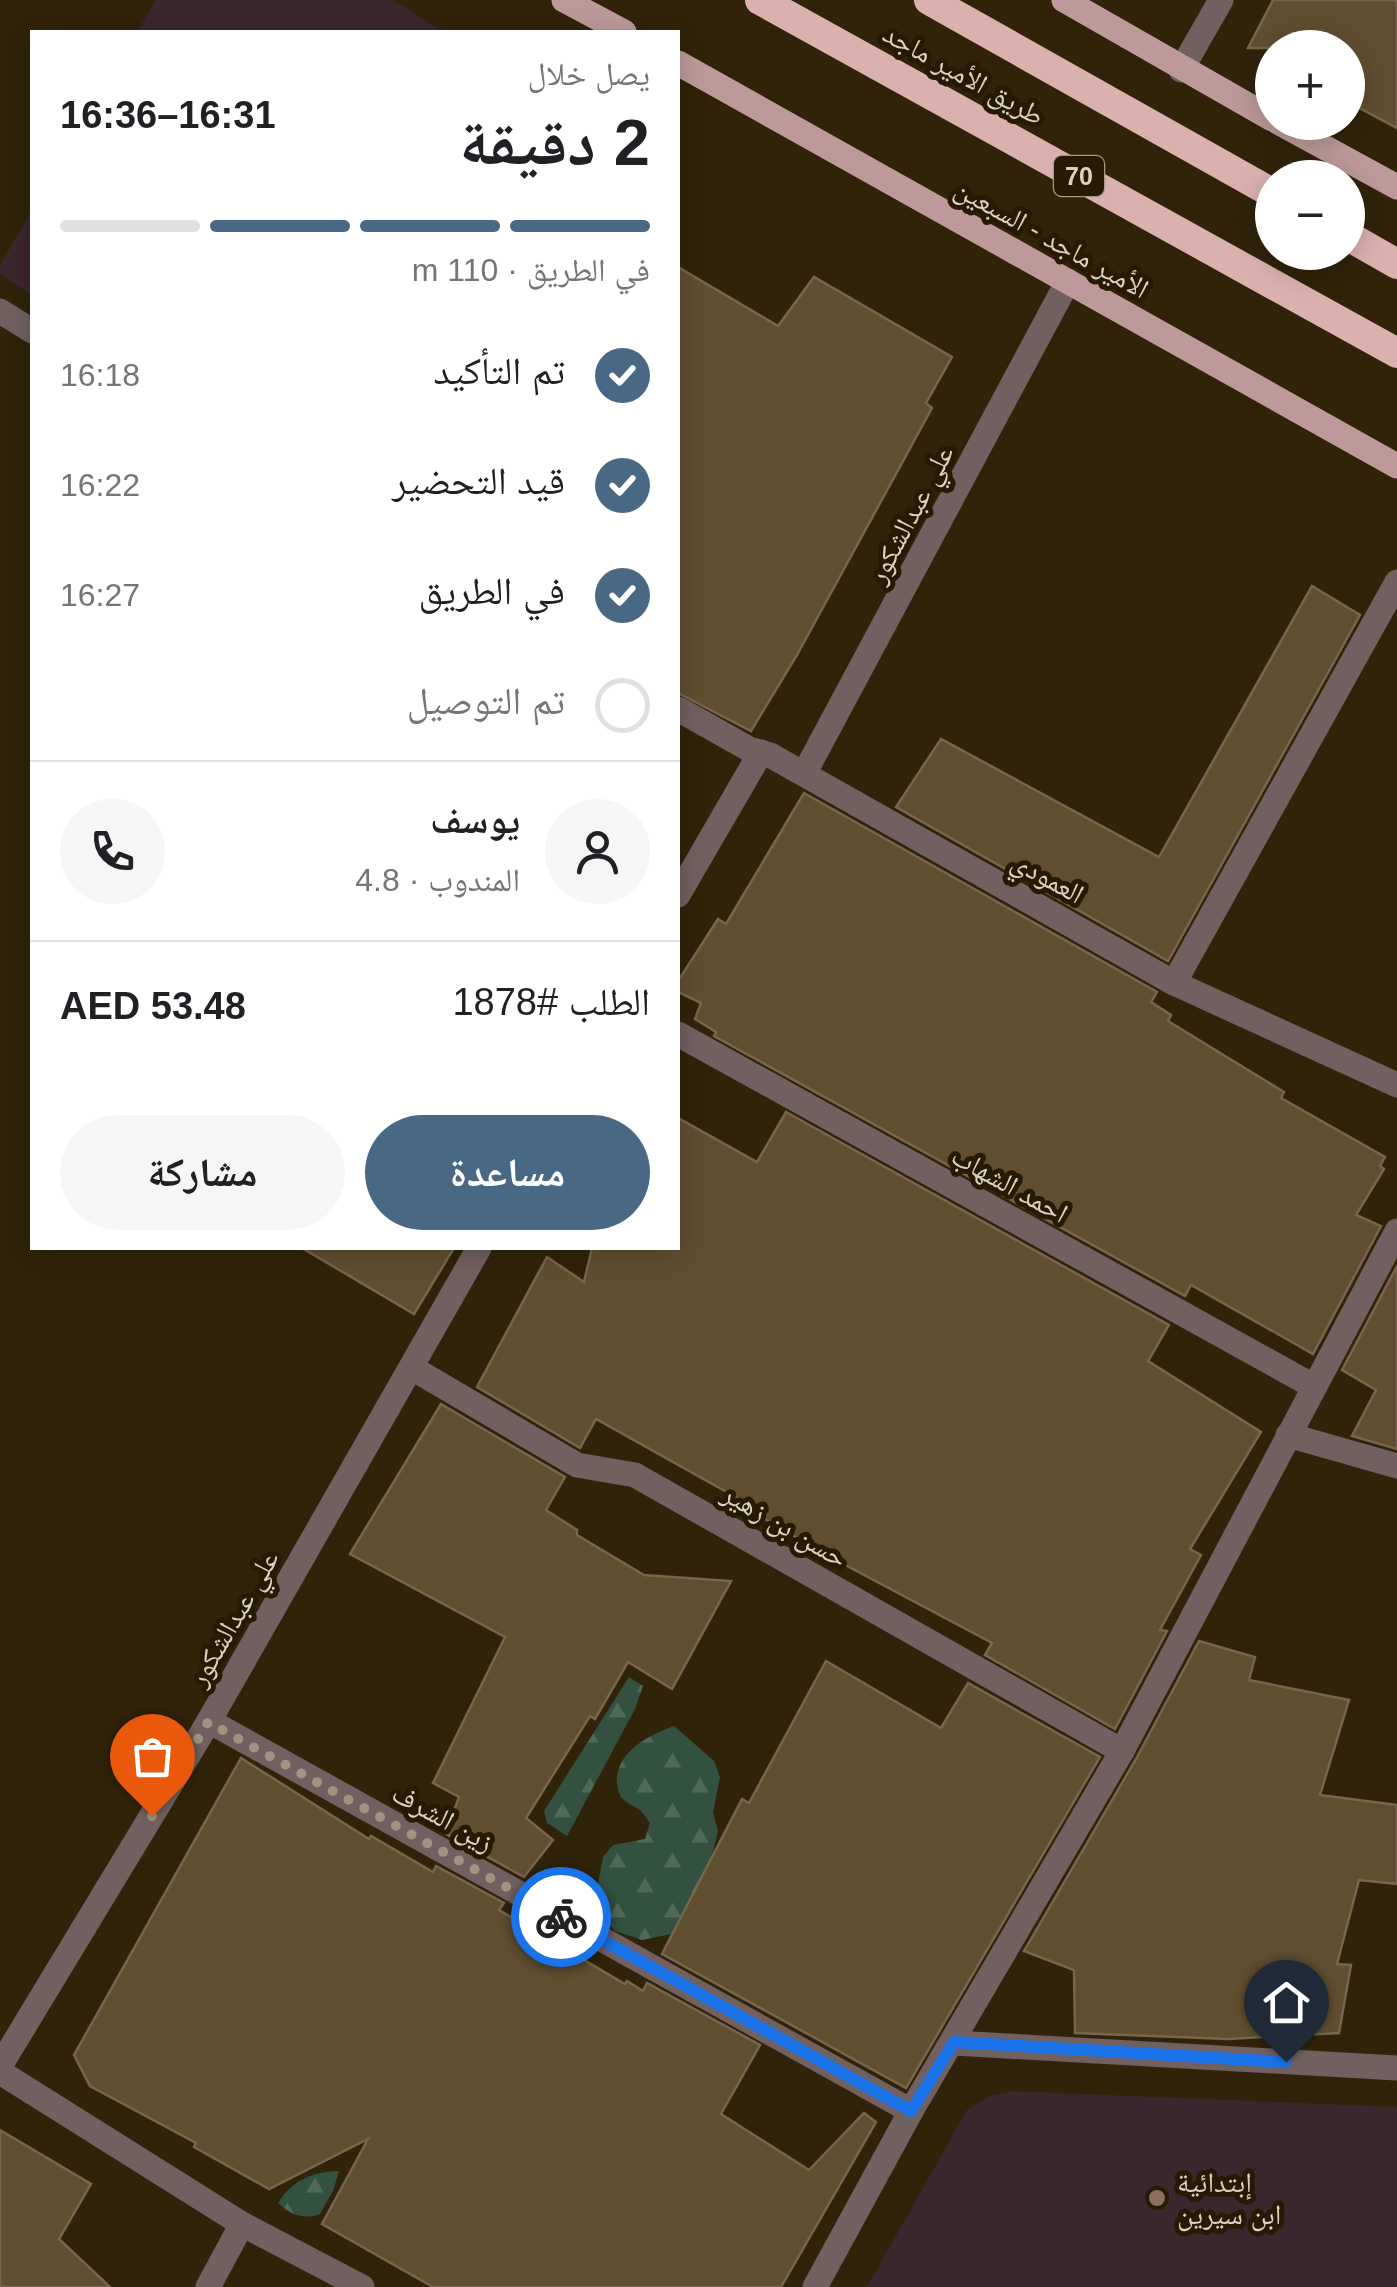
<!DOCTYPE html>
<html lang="ar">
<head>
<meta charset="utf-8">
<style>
  :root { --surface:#fff; --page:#f6f6f6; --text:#202124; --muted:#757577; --line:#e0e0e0; --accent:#486883 }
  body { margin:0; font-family:Arial,"Noto Naskh Arabic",sans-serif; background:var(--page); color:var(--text); direction:rtl; height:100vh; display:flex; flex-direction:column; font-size:38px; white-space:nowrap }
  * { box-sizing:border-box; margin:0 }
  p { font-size:32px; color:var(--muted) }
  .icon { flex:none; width:55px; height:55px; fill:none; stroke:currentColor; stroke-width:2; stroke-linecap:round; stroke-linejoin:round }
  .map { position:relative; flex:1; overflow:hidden; direction:ltr }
  .panel { position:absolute; left:30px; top:30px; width:650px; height:1220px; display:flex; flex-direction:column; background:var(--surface); border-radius:0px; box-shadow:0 5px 25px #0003; direction:rtl }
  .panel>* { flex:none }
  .buttons { position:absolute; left:1255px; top:30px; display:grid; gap:20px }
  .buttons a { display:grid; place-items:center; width:110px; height:110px; border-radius:50%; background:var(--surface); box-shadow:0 5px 25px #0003; font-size:50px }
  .pin { position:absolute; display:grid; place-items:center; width:85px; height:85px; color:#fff; margin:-102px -42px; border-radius:50% 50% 50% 0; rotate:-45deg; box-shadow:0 0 10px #0007 }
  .pin .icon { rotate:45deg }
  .courier { position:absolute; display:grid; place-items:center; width:100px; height:100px; margin:-50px; border:8px solid #1a73e8; border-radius:50%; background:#fff; color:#222; box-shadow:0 2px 12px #0007 }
  .head em { font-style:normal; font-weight:700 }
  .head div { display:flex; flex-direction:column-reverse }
  .head { display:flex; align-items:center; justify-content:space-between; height:170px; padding:0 30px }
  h1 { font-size:65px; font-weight:700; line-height:75px }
  .bar { display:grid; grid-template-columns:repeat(4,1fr); gap:15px 10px; align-content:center; height:120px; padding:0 30px }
  .bar i { height:12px; border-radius:8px; background:var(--line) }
  .bar .selected { background:var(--accent) }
  .bar p { grid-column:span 4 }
  .line { display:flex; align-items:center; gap:25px; padding:0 30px; border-top:2px solid var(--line) }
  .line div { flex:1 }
  .round { display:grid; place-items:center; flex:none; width:105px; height:105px; border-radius:52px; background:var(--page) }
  ol { padding:0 30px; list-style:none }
  li { display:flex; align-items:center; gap:30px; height:110px }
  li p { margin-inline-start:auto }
  li .icon { padding:10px; border-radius:50%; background:var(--accent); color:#fff; stroke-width:4 }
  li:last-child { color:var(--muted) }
  li i { width:55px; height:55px; border:5px solid var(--line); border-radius:50% }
  .button { display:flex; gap:20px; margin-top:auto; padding:20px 30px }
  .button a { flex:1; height:115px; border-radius:60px; background:var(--accent); color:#fff; font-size:40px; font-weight:700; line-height:115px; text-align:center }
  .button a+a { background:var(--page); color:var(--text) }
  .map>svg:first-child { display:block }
  .education { fill:#3a272d }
  .forest { fill:url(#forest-firs) }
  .building { fill:#604e31; stroke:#77664d; stroke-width:2.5 }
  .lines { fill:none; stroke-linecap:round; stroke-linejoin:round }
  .minor { stroke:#716060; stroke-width:25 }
  .major { stroke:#bd9a99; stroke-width:25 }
  .highway { stroke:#dbb1b0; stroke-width:30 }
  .done { stroke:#9f9482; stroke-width:10; stroke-dasharray:0 18 }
  .route { stroke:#1a73e8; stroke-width:12 }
  .education-dot { fill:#8d6e63; stroke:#271a02; stroke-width:4 }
  .labels { text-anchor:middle; stroke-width:10; stroke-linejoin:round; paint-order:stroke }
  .shield { fill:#271a02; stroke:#a49a89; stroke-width:2.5 }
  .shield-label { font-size:25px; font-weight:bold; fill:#dad1c3 }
  .street-label { font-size:28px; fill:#dad1c3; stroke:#271a02 }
  .poi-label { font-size:28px; fill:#dad1c3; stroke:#271a02; text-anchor:start }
</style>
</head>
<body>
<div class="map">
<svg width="1397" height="2287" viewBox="0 0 1397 2287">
  <defs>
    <pattern id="forest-firs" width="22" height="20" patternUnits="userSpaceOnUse" patternTransform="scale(2.5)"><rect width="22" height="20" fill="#32513f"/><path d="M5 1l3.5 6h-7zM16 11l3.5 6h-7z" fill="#4f6959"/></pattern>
  </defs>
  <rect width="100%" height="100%" fill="#31230a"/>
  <g class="education">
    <path d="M 156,0 L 392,0 L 444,32 L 137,32 Z"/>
    <path d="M 32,210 L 32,295 L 0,274 L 0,265 Z"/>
    <path d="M 1013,2091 L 1397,2107 L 1397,2287 L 867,2287 L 967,2110 L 989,2096 Z"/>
  </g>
  <g class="forest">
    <path d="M 629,1677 L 643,1686 L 635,1709 L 567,1836 L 547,1823 L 544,1811 Z"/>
    <path d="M 674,1726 L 714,1761 L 720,1777 L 713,1813 L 718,1831 L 705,1883 L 692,1915 L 671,1934 L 642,1940 L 615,1931 L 600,1913 L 598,1884 L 603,1857 L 613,1845 L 645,1839 L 650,1823 C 637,1802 634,1810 622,1798 C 619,1795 617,1787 617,1783 C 615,1752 649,1735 674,1726 Z"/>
    <path d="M 339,2171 L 333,2191 L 320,2214 C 303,2220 291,2215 278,2203 C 293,2179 313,2172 339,2171 Z"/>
  </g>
  <g class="building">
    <path d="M 1273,0 L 1397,0 L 1397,128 L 1348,102 L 1348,48 L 1248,48 Z"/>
    <path d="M 678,267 L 778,326 L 814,277 L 952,357 L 926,403 L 932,408 L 797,655 L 751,731 L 678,693 Z"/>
    <path d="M 1312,586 L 1360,615 L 1168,961 L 896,807 L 941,739 L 1159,857 Z"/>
    <path d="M 804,793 L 1157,992 L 1151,1002 L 1171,1015 L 1168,1021 L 1284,1092 L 1281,1098 L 1385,1157 L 1380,1166 L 1384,1169 L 1356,1215 L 1381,1226 L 1313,1354 L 1191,1285 L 1185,1296 L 714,1036 L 716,1032 L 695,1019 L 701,1003 L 678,992 L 678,981 L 718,919 L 726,924 Z"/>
    <path d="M 786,1112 L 1169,1325 L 1148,1361 L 1261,1432 L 1190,1549 L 1201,1555 L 1160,1630 L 1167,1631 L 1115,1729 L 985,1655 L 992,1643 L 834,1559 L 737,1503 L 739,1499 L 596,1419 L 580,1448 L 477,1387 L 547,1257 L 584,1282 L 592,1248 L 678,1248 L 678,1118 L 757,1162 Z"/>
    <path d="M 302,1248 L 454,1248 L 414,1314 Z"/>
    <path d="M 1397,1266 L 1397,1449 L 1352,1436 L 1376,1390 L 1342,1370 Z"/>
    <path d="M 441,1404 L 565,1477 L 546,1510 L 577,1530 L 577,1535 L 644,1575 L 731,1581 L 672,1689 L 628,1662 L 595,1719 L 590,1716 L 526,1818 L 553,1840 L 524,1877 L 446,1834 L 459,1797 L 433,1783 L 505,1637 L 350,1554 Z"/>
    <path d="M 1199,1641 L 1255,1657 L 1249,1680 L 1349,1700 L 1320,1795 L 1397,1805 L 1397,1884 L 1359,1880 L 1337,1964 L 1351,1965 L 1339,2033 L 1228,2039 L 1075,2033 L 1074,1970 L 1024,1951 L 1136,1759 Z"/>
    <path d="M 826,1661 L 941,1728 L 968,1683 L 1100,1757 L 906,2088 L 662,1954 L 742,1799 L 749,1803 Z"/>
    <path d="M 241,1758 L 369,1839 L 371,1836 L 433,1872 L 436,1866 L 504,1903 L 499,1910 L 625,1984 L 627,1981 L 643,1991 L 647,1983 L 760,2045 L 721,2114 L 809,2170 L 864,2113 L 876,2122 L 781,2287 L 433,2287 L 322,2224 L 368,2139 L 269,2189 L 194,2147 L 196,2143 L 90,2086 L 74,2055 Z"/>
    <path d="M 0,2130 L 91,2184 L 59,2239 L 110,2287 L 0,2287 Z"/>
  </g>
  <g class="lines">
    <g class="minor">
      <path d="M 1181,70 L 1221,0"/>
      <path d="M 0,311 L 32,331"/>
      <path d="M 678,709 L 749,749 L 770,755 L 1174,983 L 1397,1085"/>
      <path d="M 804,774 L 1068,281"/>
      <path d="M 678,895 L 761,752"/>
      <path d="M 1174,983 L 1397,582"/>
      <path d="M 678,1034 L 1313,1386"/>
      <path d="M 412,1368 L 577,1465 L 635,1475 L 1122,1751"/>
      <path d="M 1288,1435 L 1397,1466"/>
      <path d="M 209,1721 L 911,2111"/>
      <path d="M 954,2043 L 1397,2068"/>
      <path d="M 0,2066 L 209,1721 L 479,1248"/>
      <path d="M 0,2072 L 242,2224 L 362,2287"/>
      <path d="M 208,2287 L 242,2224"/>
      <path d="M 815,2287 L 911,2111 L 1122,1751 L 1397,1231"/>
    </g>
    <g class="major">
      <path d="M 564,0 L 624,32"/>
      <path d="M 1064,0 L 1272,119"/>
      <path d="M 678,63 L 1397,466"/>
      <path d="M 1278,122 L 1397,187"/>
    </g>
    <g class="highway">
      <path d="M 760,0 L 1397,353"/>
      <path d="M 929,0 L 1272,193"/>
      <path d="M 1348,236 L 1397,264"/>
    </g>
  </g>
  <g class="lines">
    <path class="done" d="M 152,1816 L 208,1722 L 561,1917"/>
    <path class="route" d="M 561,1917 L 911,2111 L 954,2042 L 1286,2062"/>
  </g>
  <circle class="education-dot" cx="1157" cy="2198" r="10"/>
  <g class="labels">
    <rect class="shield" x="1054" y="156" width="50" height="40" rx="8"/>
    <g class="shield-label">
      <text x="1079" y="185">70</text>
    </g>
    <g class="street-label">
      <text transform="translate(964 74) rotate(29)" y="10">طريق الأمير ماجد</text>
      <text transform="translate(1052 238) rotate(29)" y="10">الأمير ماجد - السبعين</text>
      <text transform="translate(910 514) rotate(-62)" y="10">علي عبدالشكور</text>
      <text transform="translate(1048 877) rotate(29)" y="10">العمودي</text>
      <text transform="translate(1010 1184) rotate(29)" y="10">احمد الشهاب</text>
      <text transform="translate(785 1525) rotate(30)" y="10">حسن بن زهير</text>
      <text transform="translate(233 1618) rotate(-60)" y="10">علي عبدالشكور</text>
      <text transform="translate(443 1817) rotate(29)" y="10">زين الشرف</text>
    </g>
    <g class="poi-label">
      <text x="1177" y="2192">إبتدائية<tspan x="1177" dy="32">ابن سيرين</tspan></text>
    </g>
  </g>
</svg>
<div class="buttons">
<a>+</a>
<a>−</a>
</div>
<div class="pin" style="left:152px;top:1816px;background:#ea580c"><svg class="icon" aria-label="bag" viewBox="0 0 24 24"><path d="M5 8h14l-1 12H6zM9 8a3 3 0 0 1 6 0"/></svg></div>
<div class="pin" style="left:1286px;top:2062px;background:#1f2937"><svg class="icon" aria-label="home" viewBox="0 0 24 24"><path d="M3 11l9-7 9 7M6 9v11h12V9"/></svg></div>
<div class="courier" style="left:561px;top:1917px"><svg class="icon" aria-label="bike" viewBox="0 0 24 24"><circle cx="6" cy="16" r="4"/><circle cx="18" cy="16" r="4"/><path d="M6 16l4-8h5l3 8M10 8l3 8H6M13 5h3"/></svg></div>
<section class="panel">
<div class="head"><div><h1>2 دقيقة</h1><p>يصل خلال</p></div><em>16:31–16:36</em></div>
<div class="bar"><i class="selected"></i><i class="selected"></i><i class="selected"></i><i></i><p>في الطريق · 110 m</p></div>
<ol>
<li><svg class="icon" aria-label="check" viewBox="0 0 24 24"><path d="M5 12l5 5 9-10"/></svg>تم التأكيد<p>16:18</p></li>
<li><svg class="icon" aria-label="check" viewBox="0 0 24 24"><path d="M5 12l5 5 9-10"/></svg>قيد التحضير<p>16:22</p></li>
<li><svg class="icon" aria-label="check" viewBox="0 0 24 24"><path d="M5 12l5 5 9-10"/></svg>في الطريق<p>16:27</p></li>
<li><i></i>تم التوصيل</li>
</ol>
<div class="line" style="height:180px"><a class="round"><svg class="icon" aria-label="person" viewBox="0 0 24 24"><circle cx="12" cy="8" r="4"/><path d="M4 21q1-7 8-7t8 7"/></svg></a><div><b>يوسف</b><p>المندوب · 4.8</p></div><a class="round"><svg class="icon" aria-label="phone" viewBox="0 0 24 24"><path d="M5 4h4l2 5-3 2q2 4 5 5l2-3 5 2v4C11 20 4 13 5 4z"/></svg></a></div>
<div class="line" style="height:130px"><div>الطلب #1878</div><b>AED 53.48</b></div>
<div class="button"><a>مساعدة</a><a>مشاركة</a></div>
</section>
</div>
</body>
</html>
